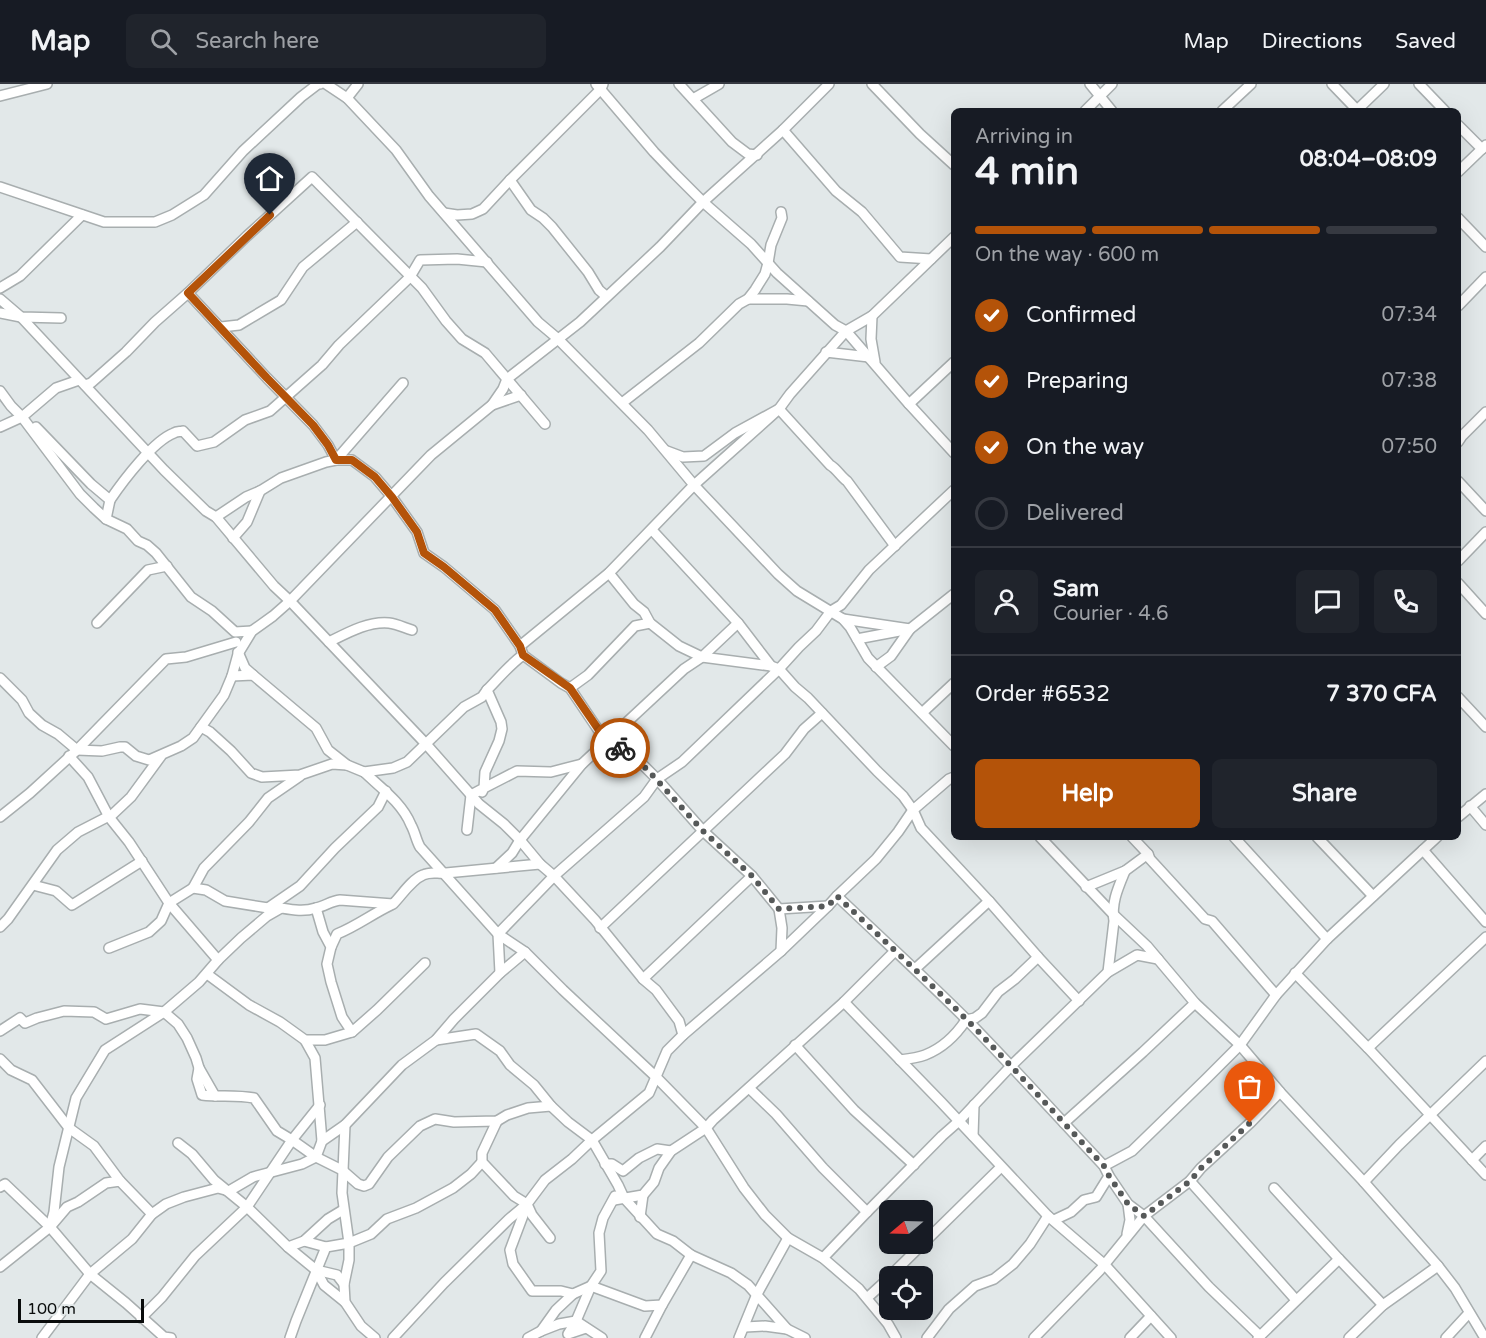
<!DOCTYPE html>
<html lang="en">
<head>
<meta charset="utf-8">
<style>
  :root { --surface:#171b24; --page:#20242c; --text:#f1f3f6; --muted:#9ea1a6; --line:#363941; --accent:#b45309 }
  body { margin:0; font-family:"Varela Round",sans-serif; background:var(--page); color:var(--text); height:100vh; display:flex; flex-direction:column; font-size:22px; white-space:nowrap }
  * { box-sizing:border-box; margin:0 }
  p { font-size:20px; color:var(--muted) }
  .icon { flex:none; width:33px; height:33px; fill:none; stroke:currentColor; stroke-width:2; stroke-linecap:round; stroke-linejoin:round }
  .map { position:relative; flex:1; overflow:hidden }
  .sheet { position:absolute; left:951px; top:24px; width:510px; height:732px; display:flex; flex-direction:column; background:var(--surface); border-radius:9px; box-shadow:0 6px 24px #0002 }
  .sheet>* { flex:none }
  .needle { width:39px; rotate:251deg }
  .tools { position:absolute; left:879px; top:1116px; display:grid; gap:12px }
  .tools a { display:grid; place-items:center; width:54px; height:54px; border-radius:9px; background:var(--surface); box-shadow:0 6px 24px #0002; font-size:30px }
  .scale { position:absolute; left:18px; bottom:15px; width:126px; box-sizing:border-box; padding-left:6px; border:3px solid #0a0c0c; border-top:0; font-size:16px; line-height:21px; white-space:nowrap; color:#0a0c0c; -webkit-text-stroke:4px #e2e8e9; paint-order:stroke }
  .pin { position:absolute; display:grid; place-items:center; width:51px; height:51px; color:#fff; margin:-62px -26px; border-radius:50% 50% 50% 0; rotate:-45deg; box-shadow:0 0 6px #0007 }
  .pin .icon { rotate:45deg }
  .courier { position:absolute; display:grid; place-items:center; width:60px; height:60px; margin:-30px; border:4px solid #b45309; border-radius:50%; background:#fff; color:#222; box-shadow:0 2px 8px #0007 }
  .headline em { font-style:normal; font-weight:700 }
  .headline div { display:flex; flex-direction:column-reverse }
  .headline { display:flex; align-items:center; justify-content:space-between; height:102px; padding:0 24px }
  h1 { font-size:39px; font-weight:700; line-height:45px }
  .bar { display:grid; grid-template-columns:repeat(4,1fr); gap:9px 6px; align-content:center; height:72px; padding:0 24px }
  .bar i { height:8px; border-radius:4px; background:var(--line) }
  .bar .selected { background:var(--accent) }
  .bar p { grid-column:span 4 }
  .line { display:flex; align-items:center; gap:15px; padding:0 24px; border-top:2px solid var(--line) }
  .line div { flex:1 }
  .round { display:grid; place-items:center; flex:none; width:63px; height:63px; border-radius:9px; background:var(--page) }
  ol { padding:0 24px; list-style:none }
  li { display:flex; align-items:center; gap:18px; height:66px }
  li p { margin-inline-start:auto }
  li .icon { padding:6px; border-radius:50%; background:var(--accent); color:#fff; stroke-width:4 }
  li:last-child { color:var(--muted) }
  li i { width:33px; height:33px; border:3px solid var(--line); border-radius:50% }
  .action { display:flex; gap:12px; margin-top:auto; padding:12px 24px }
  .action a { flex:1; height:69px; border-radius:9px; background:var(--accent); color:#fff; font-size:24px; font-weight:700; line-height:69px; text-align:center }
  .action a+a { background:var(--page); color:var(--text) }
  header { display:flex; align-items:center; gap:36px; box-sizing:border-box; height:84px; padding:0 30px; background:var(--surface); border-bottom:2px solid var(--line) }
  header strong { font-size:28px }
  nav { display:flex; gap:33px; margin-inline-start:auto; font-size:21px }
  .search { width:420px; height:54px; background:var(--page); display:flex; align-items:center; gap:15px; box-sizing:border-box; padding:0 21px; border-radius:9px; color:var(--muted); font-size:22px }
  .map>svg:first-child { display:block }
  .lines { fill:none; stroke-linecap:round; stroke-linejoin:round }
  .minor-casing { stroke:#a8aeaf; stroke-width:12 }
  .minor { stroke:#fff; stroke-width:9 }
  .done { stroke:#565959; stroke-width:6; stroke-dasharray:0 10.8 }
  .route { stroke:#b45309; stroke-width:8 }
</style>
</head>
<body>
<header>
<strong>Map</strong>
<div class="search"><svg class="icon" aria-label="search" viewBox="0 0 24 24"><circle cx="10" cy="10" r="6"/><path d="M15 15l6 6"/></svg>Search here</div>
<nav><a>Map</a><a>Directions</a><a>Saved</a></nav>
</header>
<div class="map">
<svg width="1486" height="1254" viewBox="0 0 1486 1254">
  <rect width="100%" height="100%" fill="#e2e8e9"/>
  <g class="lines">
    <defs>
      <g id="minor">
        <path d="M 326,0 L 347,14 L 396,66 L 429,112 L 538,238 L 557,254 L 648,346 L 694,401 L 778,490 L 797,507 L 843,535 L 850,543 L 868,574 L 954,662"/>
        <path d="M 596,0 L 654,68 L 675,90 L 703,118 L 751,160 L 777,189 L 835,241 L 846,247 L 909,320 L 954,369"/>
        <path d="M 679,0 L 732,58 L 748,70 L 757,71"/>
        <path d="M 872,0 L 920,50 L 954,81"/>
        <path d="M 1090,0 L 1112,27"/>
        <path d="M 1332,0 L 1358,27"/>
        <path d="M 1419,0 L 1445,27"/>
        <path d="M 0,12 L 47,0"/>
        <path d="M 347,14 L 358,0"/>
        <path d="M 693,15 L 719,0"/>
        <path d="M 1085,27 L 1112,0"/>
        <path d="M 1222,27 L 1251,0"/>
        <path d="M 1356,27 L 1384,0"/>
        <path d="M 1458,41 L 1482,65"/>
        <path d="M 783,46 L 836,107 L 862,128 L 900,173 L 931,175"/>
        <path d="M 1458,88 L 1486,61"/>
        <path d="M 510,96 L 531,126 L 543,134 L 552,143 L 588,188 L 599,206 L 606,212"/>
        <path d="M 0,103 L 104,138 L 155,138 L 172,131 L 204,111 L 243,67 L 301,13 L 318,0 L 320,0"/>
        <path d="M 444,129 L 457,131 L 472,130 L 483,125 L 510,96 L 601,5 L 603,0"/>
        <path d="M 1458,134 L 1486,163"/>
        <path d="M 0,204 L 20,192 L 82,131"/>
        <path d="M 188,209 L 247,152 L 312,93 L 422,204 L 446,237 L 462,255 L 485,269 L 545,340"/>
        <path d="M 0,215 L 21,233 L 164,386 L 206,427 L 216,433 L 274,502 L 290,517 L 329,558 C 347,549 368,537 389,539 C 397,540 405,544 412,546"/>
        <path d="M 748,215 L 787,215 L 808,217"/>
        <path d="M 1458,222 L 1486,193"/>
        <path d="M 0,229 L 21,233 L 61,234"/>
        <path d="M 872,232 L 871,255 L 875,278"/>
        <path d="M 221,243 L 239,241 L 281,216 L 303,183 L 357,138"/>
        <path d="M 826,268 L 869,273"/>
        <path d="M 85,301 L 91,299 L 126,268 L 155,238 L 188,209 L 267,294 L 313,341 L 328,361 L 336,376 L 403,299"/>
        <path d="M 0,307 L 11,322 L 22,333 L 80,410 L 94,424 L 106,435 L 127,445 L 138,457 L 147,461 L 156,469 L 191,513 L 212,527 L 235,548 L 252,547"/>
        <path d="M 622,319 L 699,259 L 739,220 L 748,215 L 755,206 L 765,190 L 768,179 L 771,161 L 782,134 L 781,128"/>
        <path d="M 909,320 L 954,278"/>
        <path d="M 492,321 L 503,305 L 507,295 L 580,238 L 660,163 L 703,118 L 783,46 L 829,0"/>
        <path d="M 0,343 L 22,333 L 56,304 L 79,296"/>
        <path d="M 36,343 L 91,400 L 110,416 L 106,435"/>
        <path d="M 1458,358 L 1462,352 L 1486,328"/>
        <path d="M 667,367 L 683,373 L 704,372 L 735,349 L 779,325 L 830,381 C 837,385 841,393 847,397 L 895,462"/>
        <path d="M 1458,397 L 1486,427"/>
        <path d="M 110,416 C 123,397 153,357 174,349 C 177,347 180,348 183,347 L 197,362 L 214,358 L 245,336 L 270,327 L 322,281 L 339,261 L 410,193 L 420,176 L 457,175 L 487,178"/>
        <path d="M 216,433 L 246,413 L 260,407 L 281,394 L 326,378 L 336,376 L 352,376 L 375,393 L 392,413 L 417,448 L 424,469 L 444,483 L 495,526 L 520,562 L 523,571 L 561,599 L 570,604 L 603,653 L 633,671 L 657,695 L 703,747 L 752,792 L 779,825 L 782,844 L 781,867"/>
        <path d="M 652,446 L 738,539 L 771,582 L 779,585 L 795,603 L 808,614 L 877,687 L 903,712 L 913,726 L 921,744 L 989,817 L 1038,873 L 1079,917"/>
        <path d="M 233,454 L 247,438 L 260,407"/>
        <path d="M 1458,477 L 1486,448"/>
        <path d="M 609,489 L 634,520 L 644,528 L 650,539 L 679,562 L 702,573 L 771,582"/>
        <path d="M 1458,499 L 1486,530"/>
        <path d="M 843,535 L 910,545 L 891,572 L 876,583"/>
        <path d="M 97,539 L 148,486 L 167,482"/>
        <path d="M 857,555 L 910,545 L 954,510"/>
        <path d="M 329,558 L 426,660 L 479,720 L 504,740 L 520,756 L 540,780 L 554,792 L 595,836 L 643,895 L 656,906 L 679,937 L 683,951"/>
        <path d="M 520,562 L 609,489 L 694,401 L 779,325 L 790,310 L 846,247 L 872,232 L 954,153"/>
        <path d="M 238,568 L 245,584 L 253,591"/>
        <path d="M 232,592 L 253,591 L 316,644 L 328,666 L 347,681 L 364,688 L 393,684 L 407,678 L 464,623 L 482,613 L 487,606"/>
        <path d="M 0,594 L 22,616 L 29,629 L 42,641 L 58,650 L 77,666 L 102,667 L 120,663 L 125,663 L 136,672 L 149,676 L 181,662 L 193,654 L 224,611 L 232,592 L 238,570 L 252,547 L 273,532 L 290,517 L 431,371 L 492,321 L 521,311"/>
        <path d="M 570,604 L 588,591 L 635,542 L 650,539"/>
        <path d="M 1458,613 L 1486,643"/>
        <path d="M 922,629 L 954,599"/>
        <path d="M 201,643 L 210,648 L 231,667 L 251,689 L 262,693 L 300,691 L 332,680 L 347,681"/>
        <path d="M 69,672 L 88,693 L 109,733 L 129,758 L 169,819 L 218,876"/>
        <path d="M 364,688 C 381,704 402,719 411,741 C 415,748 416,756 420,763 L 498,850 L 525,868 L 563,906 L 655,992 L 706,1044 L 744,1104 L 765,1131 L 788,1154 L 823,1174 L 859,1205 L 888,1240 L 896,1254"/>
        <path d="M 482,708 L 484,704 L 517,687 L 551,688 L 582,680"/>
        <path d="M 1470,722 L 1486,741"/>
        <path d="M 0,733 L 30,709 L 77,666 L 166,575 L 186,573 L 236,558"/>
        <path d="M 1458,733 L 1486,710"/>
        <path d="M 467,746 L 471,711 L 484,704 L 485,688 L 499,657 L 502,645 L 501,638 L 487,606 C 499,594 509,581 523,571"/>
        <path d="M 1040,753 L 1112,829 L 1147,862 L 1195,919 L 1240,961 L 1280,1008 L 1364,1098 L 1438,1182 L 1455,1204 L 1483,1251"/>
        <path d="M 1132,753 L 1148,770 L 1150,775 L 1205,835 L 1212,837 L 1276,911"/>
        <path d="M 1234,753 L 1327,855"/>
        <path d="M 1317,753 L 1373,812"/>
        <path d="M 1423,766 L 1486,838"/>
        <path d="M 496,784 L 512,769 L 520,756 L 582,680 L 684,585 L 702,573 L 738,539"/>
        <path d="M 33,801 L 56,807 L 72,821 L 142,777"/>
        <path d="M 1086,803 L 1125,787 L 1148,770"/>
        <path d="M 193,804 L 204,784 L 249,738 L 268,714 L 300,692"/>
        <path d="M 837,812 C 880,853 924,893 966,935 C 1013,983 1058,1033 1104,1082 L 1109,1092 L 1128,1120 L 1144,1132 L 1209,1203 L 1260,1252"/>
        <path d="M 268,824 L 300,802 L 335,764 L 378,723 L 386,707"/>
        <path d="M 316,824 L 323,848 L 331,863 L 327,880 L 331,898 L 342,933 L 352,948"/>
        <path d="M 779,825 L 828,822"/>
        <path d="M 0,843 L 8,835 L 57,766 L 78,748 L 113,730 L 131,713 L 161,672"/>
        <path d="M 600,844 L 785,670 L 804,645 L 822,629"/>
        <path d="M 331,863 L 337,850 C 357,842 372,830 391,821"/>
        <path d="M 109,864 L 149,848 L 161,837 L 169,819 L 193,804 L 206,806 L 225,817 L 268,824 L 281,824"/>
        <path d="M 915,885 L 989,817"/>
        <path d="M 1108,888 L 1114,837 C 1111,819 1118,804 1125,787"/>
        <path d="M 500,889 L 498,850 L 554,792 L 644,713 L 657,695 L 682,678 L 779,585 L 799,563 L 816,547 L 831,527 L 841,521 L 869,486 L 954,406"/>
        <path d="M 1295,889 L 1368,964 L 1486,1091"/>
        <path d="M 207,890 L 249,921 L 280,938 L 305,956 L 325,956 L 352,948 L 377,926 L 425,879"/>
        <path d="M 643,895 L 752,792"/>
        <path d="M 844,918 L 941,1018 L 1048,1132 L 1105,1181 L 1171,1254"/>
        <path d="M 0,947 L 20,934 L 25,939 L 37,934 L 64,927 L 94,928 L 106,935 L 140,925 L 164,928 L 178,940 L 187,954 L 196,974 L 199,984 L 215,1012"/>
        <path d="M 305,956 L 315,974 L 322,1057"/>
        <path d="M 436,956 L 476,950 L 500,967 L 510,981 L 534,1001 L 551,1022 L 568,1038 L 592,1056 L 618,1101 L 624,1114 L 657,1150 L 673,1157 L 691,1171 L 731,1189 L 748,1201 L 787,1245 L 805,1254"/>
        <path d="M 795,961 L 854,1026 L 914,1081"/>
        <path d="M 1368,964 L 1486,853"/>
        <path d="M 0,975 L 11,986 L 32,996 L 69,1044 L 94,1062 L 120,1097"/>
        <path d="M 900,976 C 908,975 917,974 925,971 C 943,964 956,951 966,936 L 975,934 L 982,929 L 998,908 L 1015,895 L 1038,873"/>
        <path d="M 199,984 L 197,995 L 202,1011 C 219,1013 236,1011 254,1014 L 277,1047 L 292,1056 L 320,1021"/>
        <path d="M 749,1004 L 776,1030 L 823,1084 L 867,1128"/>
        <path d="M 497,1037 L 482,1069 L 482,1078 L 514,1112 L 527,1120 L 532,1131 L 550,1154"/>
        <path d="M 1064,1039 L 1143,968 L 1195,919"/>
        <path d="M 345,1041 L 342,1109 L 349,1159 L 349,1176 L 344,1200 L 345,1218 L 361,1242 L 375,1254"/>
        <path d="M 973,1052 L 974,1021"/>
        <path d="M 178,1059 L 192,1070 L 214,1096 L 247,1123 L 288,1163 L 316,1186 L 337,1191 L 344,1200"/>
        <path d="M 1472,1076 L 1486,1062"/>
        <path d="M 605,1080 L 612,1080 L 623,1087 L 639,1074 L 657,1065 L 671,1067"/>
        <path d="M 1104,1082 L 1132,1067 L 1206,995 L 1240,961 L 1276,911 L 1327,855 L 1437,753"/>
        <path d="M 1190,1097 L 1296,1216"/>
        <path d="M 1364,1098 L 1399,1061 L 1486,977"/>
        <path d="M 0,1103 L 5,1100 L 50,1143 L 90,1190 L 126,1219 L 164,1253 L 171,1254"/>
        <path d="M 1274,1104 L 1339,1175"/>
        <path d="M 614,1116 L 643,1111 L 654,1098 L 659,1084 L 671,1067 L 706,1044 L 713,1036 L 844,918 L 894,868"/>
        <path d="M 527,1121 L 510,1166 L 513,1180 L 532,1207 L 561,1207 L 573,1210 L 591,1202 L 645,1222 L 662,1221 L 691,1171"/>
        <path d="M 640,1133 L 643,1111"/>
        <path d="M 1054,1136 L 1071,1128 L 1084,1116 L 1096,1113 L 1109,1092"/>
        <path d="M 50,1143 L 54,1128 L 59,1083 L 76,1014 L 105,966 L 164,928 L 199,898 L 218,876 L 241,854 L 267,832 L 281,824 C 293,826 304,828 316,824 C 325,822 331,817 340,816 L 393,820 C 402,811 411,796 423,791 C 431,787 438,790 446,789 C 477,786 508,783 540,780"/>
        <path d="M 1127,1150 L 1130,1136 L 1128,1120"/>
        <path d="M 304,1157 L 326,1163"/>
        <path d="M 288,1163 L 304,1157 L 328,1135 L 343,1126"/>
        <path d="M 823,1174 L 867,1128 L 942,1052 L 959,1037 L 1011,982 L 1108,888 L 1137,871 L 1158,875"/>
        <path d="M 0,1183 L 50,1143 L 67,1123 L 78,1118 L 106,1099 L 120,1097 L 152,1130"/>
        <path d="M 316,1186 L 324,1201 L 345,1218"/>
        <path d="M 890,1192 L 1001,1083"/>
        <path d="M 867,1214 L 890,1193"/>
        <path d="M 141,1234 L 162,1213 L 195,1172 L 247,1123 L 292,1056 L 316,1073 L 342,1086 L 358,1100 L 364,1102 L 369,1100 L 388,1073 L 420,1042 L 435,1035 L 454,1038 L 497,1037 L 507,1031 L 528,1024 L 551,1022"/>
        <path d="M 745,1243 L 765,1242 L 787,1245"/>
        <path d="M 586,1244 L 568,1250 L 576,1237 L 591,1202 L 601,1187 L 599,1149 L 603,1134 L 615,1112"/>
        <path d="M 541,1247 L 559,1240 L 576,1237 L 602,1254"/>
        <path d="M 42,1254 L 90,1190 L 132,1155 L 152,1130 L 166,1120 L 184,1113 L 218,1104 L 229,1107 L 253,1093 L 302,1080 L 316,1073 L 322,1057 L 345,1041 L 402,981 L 436,956 L 454,935 L 500,889 L 525,868"/>
        <path d="M 290,1254 L 296,1237 L 326,1163 L 349,1159 L 371,1150 L 387,1135 L 416,1124 L 453,1104 L 471,1090 L 482,1078"/>
        <path d="M 393,1254 L 444,1199 L 509,1135 L 527,1120 L 545,1096 L 572,1075 L 592,1056 L 649,1009 L 667,967 L 683,951 L 781,867 L 828,822 L 837,812 L 876,775 L 898,748 L 913,726 L 949,695 L 954,693"/>
        <path d="M 528,1254 L 541,1247 L 556,1226 L 573,1210"/>
        <path d="M 645,1254 L 662,1221"/>
        <path d="M 739,1254 L 757,1210 L 788,1154"/>
        <path d="M 927,1254 L 949,1225 L 975,1202 L 994,1195 L 1013,1180 L 1030,1160 L 1048,1132"/>
        <path d="M 1034,1254 L 1100,1186 L 1144,1132 L 1190,1097 L 1201,1084 L 1250,1039 L 1280,1008"/>
        <path d="M 1130,1254 L 1151,1232"/>
        <path d="M 1258,1254 L 1339,1175 L 1383,1221"/>
        <path d="M 1349,1254 L 1383,1221 L 1438,1182"/>
        <path d="M 1446,1254 L 1469,1229"/>
      </g>
    </defs>
    <use href="#minor" class="minor-casing"/>
    <use href="#minor" class="minor"/>
  </g>
  <g class="lines">
    <path class="done" d="M 620,664 L 633,671 L 657,696 L 703,747 L 752,792 L 779,825 L 828,822 L 837,812 C 880,853 924,893 966,935 C 1013,983 1058,1033 1104,1082 L 1109,1092 L 1128,1120 L 1144,1132 L 1190,1097 L 1201,1084 L 1250,1039"/>
    <path class="route" d="M 270,131 L 188,209 L 267,294 L 313,341 L 328,361 L 336,376 L 352,376 L 375,393 L 392,413 L 417,448 L 424,469 L 444,483 L 495,526 L 520,562 L 523,571 L 570,604 L 603,652 L 620,664"/>
  </g>
</svg>
<div class="tools">
<a><svg class="needle" viewBox="-14 -14 28 28"><path d="M0-13l5 13h-10z" fill="#e53935"/><path d="M0 13l5-13h-10z" fill="#9ea1a6"/></svg></a>
<a><svg class="icon" aria-label="locate" viewBox="0 0 24 24"><circle cx="12" cy="12" r="6"/><path d="M12 2v4M12 18v4M2 12h4M18 12h4"/></svg></a>
</div>
<div class="scale">100 m</div>
<div class="pin" style="left:1250px;top:1039px;background:#ea580c"><svg class="icon" aria-label="bag" viewBox="0 0 24 24"><path d="M5 8h14l-1 12H6zM9 8a3 3 0 0 1 6 0"/></svg></div>
<div class="pin" style="left:270px;top:131px;background:#1f2937"><svg class="icon" aria-label="home" viewBox="0 0 24 24"><path d="M3 11l9-7 9 7M6 9v11h12V9"/></svg></div>
<div class="courier" style="left:620px;top:664px"><svg class="icon" aria-label="bike" viewBox="0 0 24 24"><circle cx="6" cy="16" r="4"/><circle cx="18" cy="16" r="4"/><path d="M6 16l4-8h5l3 8M10 8l3 8H6M13 5h3"/></svg></div>
<section class="sheet">
<div class="headline"><div><h1>4 min</h1><p>Arriving in</p></div><em>08:04–08:09</em></div>
<div class="bar"><i class="selected"></i><i class="selected"></i><i class="selected"></i><i></i><p>On the way · 600 m</p></div>
<ol>
<li><svg class="icon" aria-label="check" viewBox="0 0 24 24"><path d="M5 12l5 5 9-10"/></svg>Confirmed<p>07:34</p></li>
<li><svg class="icon" aria-label="check" viewBox="0 0 24 24"><path d="M5 12l5 5 9-10"/></svg>Preparing<p>07:38</p></li>
<li><svg class="icon" aria-label="check" viewBox="0 0 24 24"><path d="M5 12l5 5 9-10"/></svg>On the way<p>07:50</p></li>
<li><i></i>Delivered</li>
</ol>
<div class="line" style="height:108px"><a class="round"><svg class="icon" aria-label="person" viewBox="0 0 24 24"><circle cx="12" cy="8" r="4"/><path d="M4 21q1-7 8-7t8 7"/></svg></a><div><b>Sam</b><p>Courier · 4.6</p></div><a class="round"><svg class="icon" aria-label="chat" viewBox="0 0 24 24"><path d="M4 5h16v11H9l-5 4z"/></svg></a><a class="round"><svg class="icon" aria-label="phone" viewBox="0 0 24 24"><path d="M5 4h4l2 5-3 2q2 4 5 5l2-3 5 2v4C11 20 4 13 5 4z"/></svg></a></div>
<div class="line" style="height:78px"><div>Order #6532</div><b>7 370 CFA</b></div>
<div class="action"><a>Help</a><a>Share</a></div>
</section>
</div>
</body>
</html>
